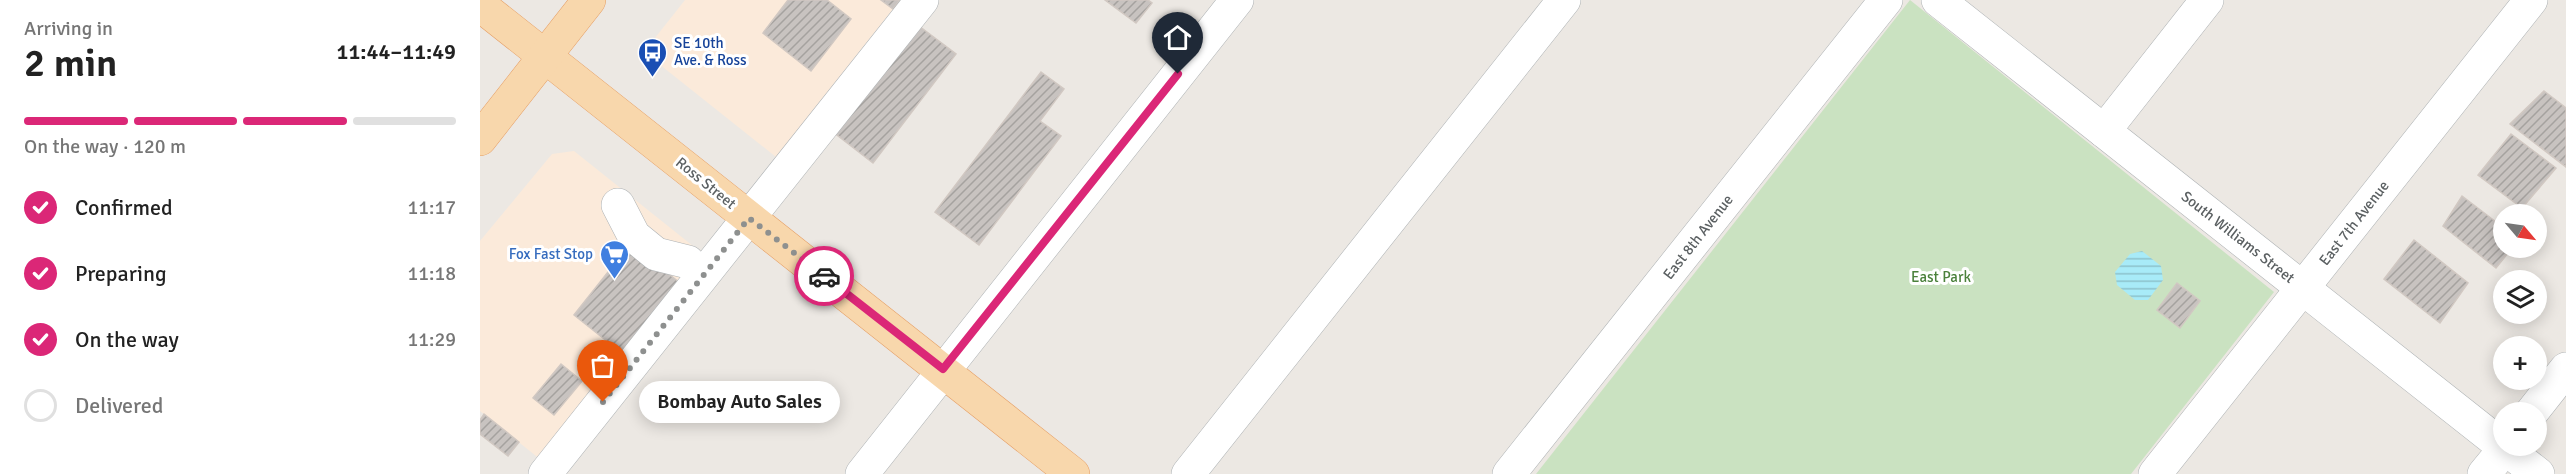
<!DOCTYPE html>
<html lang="en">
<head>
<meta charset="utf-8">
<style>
  :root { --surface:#fff; --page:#f2f2f2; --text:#222; --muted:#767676; --line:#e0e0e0; --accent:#db2777 }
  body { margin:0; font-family:Signika,sans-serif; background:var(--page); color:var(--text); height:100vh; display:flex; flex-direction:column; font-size:22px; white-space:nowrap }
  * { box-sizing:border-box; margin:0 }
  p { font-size:20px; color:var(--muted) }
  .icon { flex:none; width:33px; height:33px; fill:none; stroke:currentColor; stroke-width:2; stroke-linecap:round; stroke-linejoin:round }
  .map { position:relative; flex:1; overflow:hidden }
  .details { display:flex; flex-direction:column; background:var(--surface); width:480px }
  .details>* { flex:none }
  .needle { width:39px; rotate:119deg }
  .controls { position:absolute; left:2013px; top:204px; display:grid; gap:12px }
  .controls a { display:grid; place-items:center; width:54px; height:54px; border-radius:50%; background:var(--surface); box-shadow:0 3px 15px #0003; font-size:30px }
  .pin { position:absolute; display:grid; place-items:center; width:51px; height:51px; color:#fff; margin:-62px -26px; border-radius:50% 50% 50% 0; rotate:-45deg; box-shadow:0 0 6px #0007 }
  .pin .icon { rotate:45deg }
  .courier { position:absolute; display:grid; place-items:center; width:60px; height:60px; margin:-30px; border:4px solid #db2777; border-radius:50%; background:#fff; color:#222; box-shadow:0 2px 8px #0007 }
  .bubble { position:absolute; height:42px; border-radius:21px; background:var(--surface); box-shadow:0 3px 15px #0003; font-size:20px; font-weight:600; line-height:42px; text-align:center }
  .summary em { font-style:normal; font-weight:600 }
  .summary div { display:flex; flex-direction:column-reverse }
  .summary { display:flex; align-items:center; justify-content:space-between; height:102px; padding:0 24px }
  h1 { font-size:39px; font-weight:600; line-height:45px }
  .bar { display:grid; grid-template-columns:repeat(4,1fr); gap:9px 6px; align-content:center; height:72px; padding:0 24px }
  .bar i { height:8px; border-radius:4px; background:var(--line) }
  .bar .current { background:var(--accent) }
  .bar p { grid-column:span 4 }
  ol { padding:0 24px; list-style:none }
  li { display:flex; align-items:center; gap:18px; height:66px }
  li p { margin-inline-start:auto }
  li .icon { padding:6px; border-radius:50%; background:var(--accent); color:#fff; stroke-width:4 }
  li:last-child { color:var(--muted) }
  li i { width:33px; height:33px; border:3px solid var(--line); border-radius:50% }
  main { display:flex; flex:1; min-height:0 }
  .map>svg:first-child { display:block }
  .commercial { fill:#fbeada }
  .green { fill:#cae2c1 }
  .water { fill:url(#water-rules) }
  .building { fill:url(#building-hatch); stroke:#d1c8c2; stroke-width:1.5 }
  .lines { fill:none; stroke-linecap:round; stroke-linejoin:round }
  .minor-casing { stroke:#aeb2b4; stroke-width:34 }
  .major-casing { stroke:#e59d63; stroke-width:34 }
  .minor { stroke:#fff; stroke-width:33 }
  .major { stroke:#f8d7ac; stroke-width:33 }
  .done { stroke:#8e908f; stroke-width:6; stroke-dasharray:0 10.8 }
  .route { stroke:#db2777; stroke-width:8 }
  .labels { text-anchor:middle; stroke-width:6; stroke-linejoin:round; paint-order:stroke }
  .transit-label { font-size:15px; fill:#164399; stroke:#fff; text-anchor:start }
  .street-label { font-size:15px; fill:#5b6062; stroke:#fff }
  .shop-label { font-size:15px; fill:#366cbe; stroke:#fff; text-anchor:end }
  .park-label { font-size:15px; fill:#4b813c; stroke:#fff }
</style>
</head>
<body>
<main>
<section class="details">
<div class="summary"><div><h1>2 min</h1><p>Arriving in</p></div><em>11:44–11:49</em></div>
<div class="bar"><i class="current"></i><i class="current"></i><i class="current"></i><i></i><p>On the way · 120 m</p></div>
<ol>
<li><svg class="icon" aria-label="check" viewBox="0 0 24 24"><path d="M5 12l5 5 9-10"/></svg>Confirmed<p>11:17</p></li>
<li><svg class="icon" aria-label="check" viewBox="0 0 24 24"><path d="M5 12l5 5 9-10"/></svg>Preparing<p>11:18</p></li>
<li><svg class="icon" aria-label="check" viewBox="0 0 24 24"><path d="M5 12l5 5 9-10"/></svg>On the way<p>11:29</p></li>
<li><i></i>Delivered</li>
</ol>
</section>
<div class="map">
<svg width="2086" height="474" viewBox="0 0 2086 474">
  <defs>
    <pattern id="water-rules" width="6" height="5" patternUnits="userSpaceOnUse" patternTransform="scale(1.5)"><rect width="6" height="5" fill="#a8ebf8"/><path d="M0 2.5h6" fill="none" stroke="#8cc2cc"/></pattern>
    <pattern id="building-hatch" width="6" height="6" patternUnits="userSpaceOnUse" patternTransform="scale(1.5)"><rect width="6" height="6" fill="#c8c3c0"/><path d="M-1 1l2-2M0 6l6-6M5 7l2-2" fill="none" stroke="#a5a29f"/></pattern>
  </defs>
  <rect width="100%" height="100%" fill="#ece8e3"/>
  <g class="commercial">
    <path d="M 205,0 L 401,0 L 413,9 L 296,157 L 174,60 L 171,43 Z"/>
    <path d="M 94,151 L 223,254 L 61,460 L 0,411 L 0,241 L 72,154 Z"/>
  </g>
  <path class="green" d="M 1430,0 L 1794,292 L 1651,474 L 1056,474 Z"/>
  <path class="water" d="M 1662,251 L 1681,266 L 1683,280 L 1668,300 L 1655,300 L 1637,285 L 1635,272 L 1650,254 Z"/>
  <g class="building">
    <path d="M 308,0 L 347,0 L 371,19 L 331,71 L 283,33 Z"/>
    <path d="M 401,0 L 420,0 L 413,9 Z"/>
    <path d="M 625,0 L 668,0 L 672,3 L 656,23 Z"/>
    <path d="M 431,20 L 476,54 L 393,163 L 348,128 Z"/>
    <path d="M 561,72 L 584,89 L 560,121 L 581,136 L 499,245 L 455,212 Z"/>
    <path d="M 2064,91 L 2086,108 L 2086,167 L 2030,124 Z"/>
    <path d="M 2031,134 L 2076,168 L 2042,208 L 1998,175 Z"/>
    <path d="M 1982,196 L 2024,228 L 2024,248 L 2032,248 L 2016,268 L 1963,226 Z"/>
    <path d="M 1934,240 L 1988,283 L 1960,323 L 1904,279 Z"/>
    <path d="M 151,243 L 200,283 L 143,354 L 94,315 Z"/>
    <path d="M 1697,283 L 1720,301 L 1700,328 L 1677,310 Z"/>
    <path d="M 81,364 L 102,381 L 74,415 L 53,398 Z"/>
    <path d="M 4,414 L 39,442 L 28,456 L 0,434 L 0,420 Z"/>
  </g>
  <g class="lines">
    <defs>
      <g id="minor">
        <path d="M 1458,0 L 2058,474"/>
        <path d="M 1624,131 L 1727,0"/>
        <path d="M 138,205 L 154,236 L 176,254 L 208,262"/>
        <path d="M 2052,412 L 2086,369"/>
        <path d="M 65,474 L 442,0"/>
        <path d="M 382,474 L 757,0"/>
        <path d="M 708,474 L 1084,0"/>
        <path d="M 1029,474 L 1406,0"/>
        <path d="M 1675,474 L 2051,0"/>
        <path d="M 2004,474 L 2027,446"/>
      </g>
      <g id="major">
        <path d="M 0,5 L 593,474"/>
        <path d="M 0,139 L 109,0"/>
      </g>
    </defs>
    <use href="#minor" class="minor-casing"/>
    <use href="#major" class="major-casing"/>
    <use href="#minor" class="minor"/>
    <use href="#major" class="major"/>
  </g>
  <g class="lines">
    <path class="done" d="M 123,402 L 269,218 L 344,276"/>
    <path class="route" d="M 344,276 L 463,369 L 698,74"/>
  </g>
  <defs>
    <symbol id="bus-pin" viewBox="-11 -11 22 30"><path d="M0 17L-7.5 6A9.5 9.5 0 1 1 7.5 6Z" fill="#1a4fb4" stroke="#fff"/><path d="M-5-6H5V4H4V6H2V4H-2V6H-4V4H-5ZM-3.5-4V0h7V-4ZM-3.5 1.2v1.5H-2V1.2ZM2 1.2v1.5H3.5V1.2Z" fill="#fff"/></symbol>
    <symbol id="supermarket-pin" viewBox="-11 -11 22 30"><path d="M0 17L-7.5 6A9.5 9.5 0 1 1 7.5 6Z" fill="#3f7fe0" stroke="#fff"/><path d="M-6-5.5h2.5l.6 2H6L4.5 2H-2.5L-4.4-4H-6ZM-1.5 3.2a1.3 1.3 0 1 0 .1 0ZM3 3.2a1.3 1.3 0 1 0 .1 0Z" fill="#fff"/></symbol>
  </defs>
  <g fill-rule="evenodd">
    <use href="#bus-pin" x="156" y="36" width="33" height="45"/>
    <use href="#supermarket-pin" x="118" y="238" width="33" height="45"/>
  </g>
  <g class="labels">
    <g class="transit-label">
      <text x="194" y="48">SE 10th<tspan x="194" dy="17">Ave. &amp; Ross</tspan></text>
    </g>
    <g class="street-label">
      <text transform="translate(226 183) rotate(39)" y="5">Ross Street</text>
      <text transform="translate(1874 223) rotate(-52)" y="5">East 7th Avenue</text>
      <text transform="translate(1218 237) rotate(-52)" y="5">East 8th Avenue</text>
      <text transform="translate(1758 237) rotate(38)" y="5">South Williams Street</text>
    </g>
    <g class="shop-label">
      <text x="113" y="259">Fox Fast Stop</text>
    </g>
    <g class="park-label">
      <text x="1461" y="282">East Park</text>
    </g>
  </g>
</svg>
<div class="controls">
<a><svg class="needle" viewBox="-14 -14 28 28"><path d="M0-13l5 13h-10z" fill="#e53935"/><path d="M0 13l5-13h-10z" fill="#767676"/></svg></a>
<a><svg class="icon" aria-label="layers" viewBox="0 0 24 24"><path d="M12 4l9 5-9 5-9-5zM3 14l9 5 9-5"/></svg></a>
<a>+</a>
<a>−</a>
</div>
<div class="pin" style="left:123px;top:402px;background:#ea580c"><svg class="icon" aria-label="bag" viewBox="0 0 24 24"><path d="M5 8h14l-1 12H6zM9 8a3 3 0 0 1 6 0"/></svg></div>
<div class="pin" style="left:698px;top:74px;background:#1f2937"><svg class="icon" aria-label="home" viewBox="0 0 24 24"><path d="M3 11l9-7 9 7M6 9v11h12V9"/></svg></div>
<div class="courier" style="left:344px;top:276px"><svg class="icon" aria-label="car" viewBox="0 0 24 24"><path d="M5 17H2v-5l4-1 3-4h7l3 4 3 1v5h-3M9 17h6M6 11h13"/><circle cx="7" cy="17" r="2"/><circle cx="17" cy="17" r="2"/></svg></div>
<div class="bubble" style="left:159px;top:381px;width:201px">Bombay Auto Sales</div>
</div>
</main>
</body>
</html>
